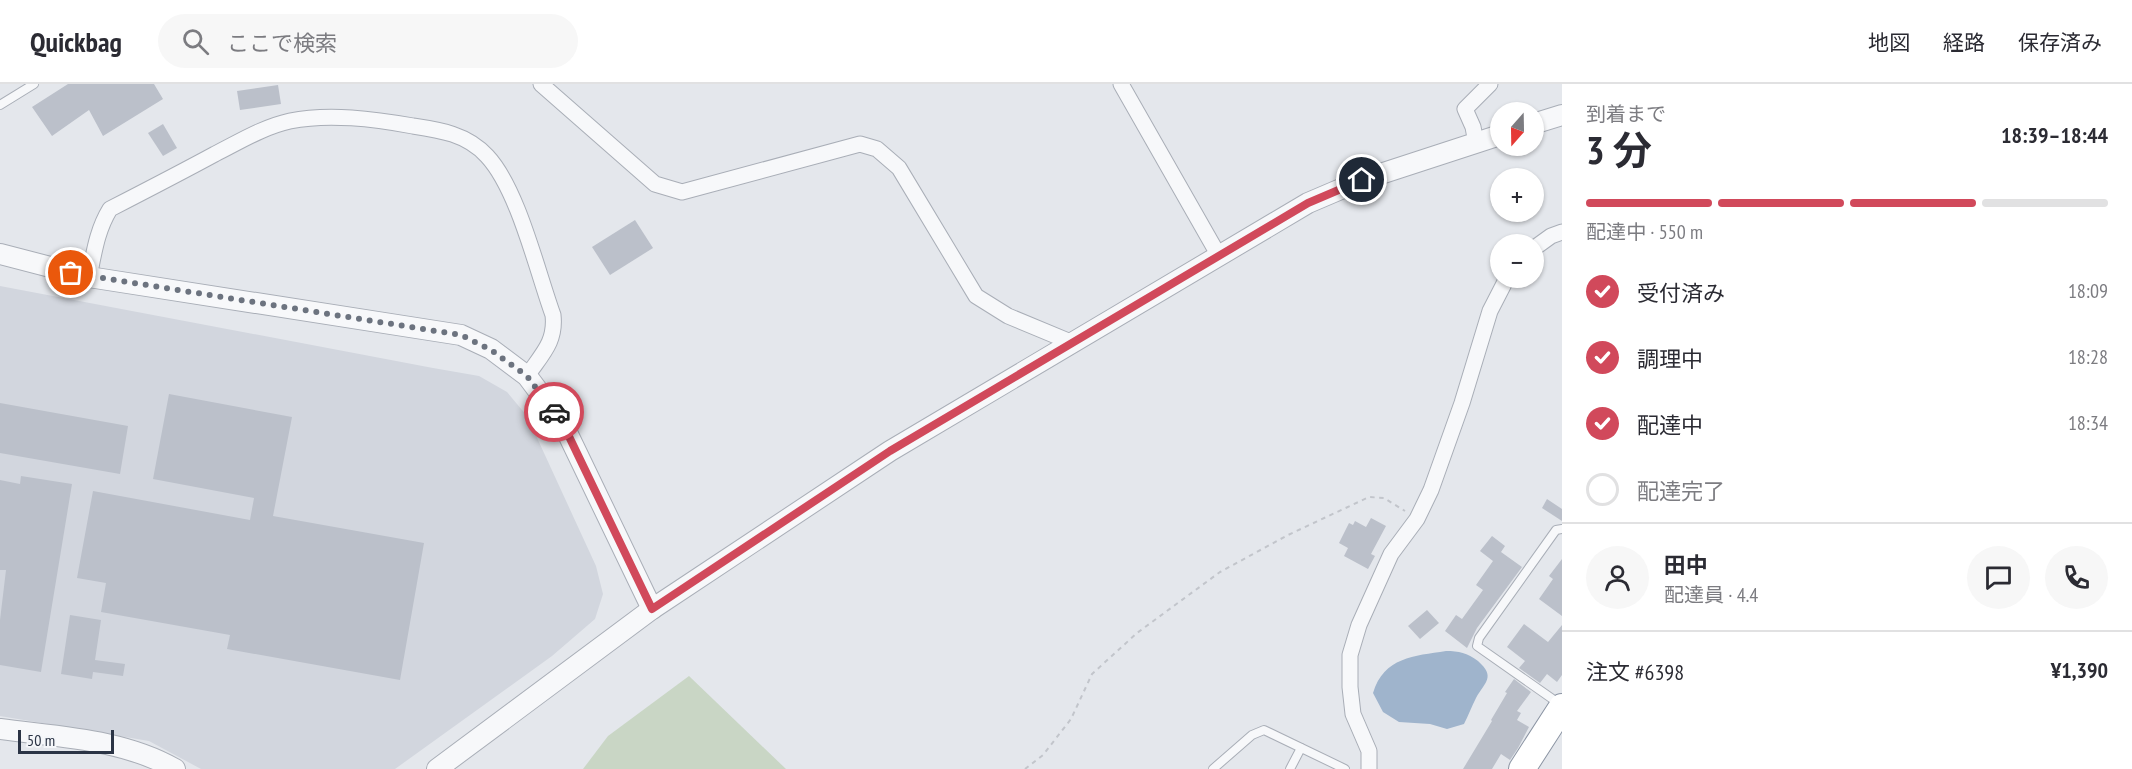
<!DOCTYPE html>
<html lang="ja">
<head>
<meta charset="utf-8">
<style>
  :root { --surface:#fff; --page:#f7f7f7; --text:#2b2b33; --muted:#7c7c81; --line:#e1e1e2; --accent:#d1495b }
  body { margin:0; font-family:"PT Sans Narrow","Noto Sans JP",sans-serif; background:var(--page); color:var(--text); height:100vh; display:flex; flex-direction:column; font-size:22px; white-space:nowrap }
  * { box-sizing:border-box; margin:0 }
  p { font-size:20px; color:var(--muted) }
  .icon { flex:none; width:33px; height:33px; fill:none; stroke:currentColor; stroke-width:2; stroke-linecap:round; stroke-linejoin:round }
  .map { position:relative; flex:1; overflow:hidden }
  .details { display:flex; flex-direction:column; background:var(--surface); width:570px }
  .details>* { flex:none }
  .needle { width:39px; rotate:200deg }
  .controls { position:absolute; left:1490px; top:18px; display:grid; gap:12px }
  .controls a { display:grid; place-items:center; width:54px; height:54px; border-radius:50%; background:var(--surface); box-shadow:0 2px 4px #0004; font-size:30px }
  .scale { position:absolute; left:18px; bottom:15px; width:96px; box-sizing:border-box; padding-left:6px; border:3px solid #2b3445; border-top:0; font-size:16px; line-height:21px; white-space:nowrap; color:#2b3445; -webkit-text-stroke:4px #f4f6f9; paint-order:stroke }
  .pin { position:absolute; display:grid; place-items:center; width:51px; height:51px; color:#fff; margin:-26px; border:3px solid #fff; border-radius:50%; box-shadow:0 2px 6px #0007 }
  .courier { position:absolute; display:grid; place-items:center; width:60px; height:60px; margin:-30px; border:4px solid #d1495b; border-radius:50%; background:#fff; color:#222; box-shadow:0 2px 8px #0007 }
  .head em { font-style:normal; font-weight:700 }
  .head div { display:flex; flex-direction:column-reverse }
  .head { display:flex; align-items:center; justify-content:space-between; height:102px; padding:0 24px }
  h1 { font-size:39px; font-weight:700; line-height:45px }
  .bar { display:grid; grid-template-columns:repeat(4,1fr); gap:9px 6px; align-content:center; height:72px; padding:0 24px }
  .bar i { height:8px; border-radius:4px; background:var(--line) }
  .bar .active { background:var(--accent) }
  .bar p { grid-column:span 4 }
  .line { display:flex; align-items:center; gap:15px; padding:0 24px; border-top:2px solid var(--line) }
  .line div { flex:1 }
  .round { display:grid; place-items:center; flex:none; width:63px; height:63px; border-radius:32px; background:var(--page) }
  ol { padding:0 24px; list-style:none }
  li { display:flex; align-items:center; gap:18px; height:66px }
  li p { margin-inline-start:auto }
  li .icon { padding:6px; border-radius:50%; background:var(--accent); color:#fff; stroke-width:4 }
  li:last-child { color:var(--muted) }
  li i { width:33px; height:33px; border:3px solid var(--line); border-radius:50% }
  header { display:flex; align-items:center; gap:36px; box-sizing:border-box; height:84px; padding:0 30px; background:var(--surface); border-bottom:2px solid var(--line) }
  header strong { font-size:28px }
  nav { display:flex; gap:33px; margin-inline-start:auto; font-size:21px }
  .search { width:420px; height:54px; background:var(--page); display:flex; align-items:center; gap:15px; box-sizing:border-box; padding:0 21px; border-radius:33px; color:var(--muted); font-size:22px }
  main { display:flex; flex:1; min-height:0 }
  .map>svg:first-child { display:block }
  .built { fill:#d2d6de }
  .green { fill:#c9d6c5 }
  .water { fill:#9fb4cc }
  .building { fill:#bbc0ca }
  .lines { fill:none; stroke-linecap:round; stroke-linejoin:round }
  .service-casing { stroke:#a9aeb7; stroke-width:10 }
  .minor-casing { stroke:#a9aeb7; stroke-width:17 }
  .tertiary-casing { stroke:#a9aeb7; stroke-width:22 }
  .trunk-casing { stroke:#8b94a3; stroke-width:28 }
  .path { stroke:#c2c5cb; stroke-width:2; stroke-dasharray:4.5 4.5; stroke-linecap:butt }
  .service { stroke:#f7f8fa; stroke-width:8 }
  .minor { stroke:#f7f8fa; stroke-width:15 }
  .tertiary { stroke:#f7f8fa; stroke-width:20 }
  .trunk { stroke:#fff; stroke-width:26 }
  .done { stroke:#6c737f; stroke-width:6; stroke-dasharray:0 10.8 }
  .route { stroke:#d1495b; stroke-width:8 }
</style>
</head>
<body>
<header>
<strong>Quickbag</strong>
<div class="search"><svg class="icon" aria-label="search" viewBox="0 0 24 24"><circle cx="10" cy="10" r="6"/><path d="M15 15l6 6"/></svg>ここで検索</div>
<nav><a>地図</a><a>経路</a><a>保存済み</a></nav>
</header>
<main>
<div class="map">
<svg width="1562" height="685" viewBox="0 0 1562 685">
  <rect width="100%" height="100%" fill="#e4e7ec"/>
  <path class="built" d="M 0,202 L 433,284 L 479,292 L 507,308 L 527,332 L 596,482 L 603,510 L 595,535 L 552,572 L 395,685 L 201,685 L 149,657 L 0,632 Z"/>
  <path class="green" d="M 689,592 L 786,685 L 583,685 L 608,652 Z"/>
  <path class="water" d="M 1446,567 C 1459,567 1467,569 1478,577 C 1496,593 1485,598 1476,614 C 1472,622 1468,632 1464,640 L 1447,645 L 1430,640 L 1399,638 L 1383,628 L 1373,609 C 1384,573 1414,572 1446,567 Z"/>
  <g class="building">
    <path d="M 68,0 L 154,0 L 163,15 L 103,52 L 89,26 L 52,52 L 32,23 Z"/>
    <path d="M 278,1 L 281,20 L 240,26 L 237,7 Z"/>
    <path d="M 163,40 L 177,64 L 163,72 L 148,49 Z"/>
    <path d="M 635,136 L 653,164 L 610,191 L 592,163 Z"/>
    <path d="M 169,310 L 292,333 L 273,432 L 424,459 L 400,596 L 227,565 L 230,551 L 101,528 L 106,499 L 77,494 L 93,407 L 250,436 L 254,414 L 153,395 Z"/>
    <path d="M 0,319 L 128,342 L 120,390 L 0,369 Z"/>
    <path d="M 21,392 L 72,400 L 41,588 L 0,581 L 0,536 L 6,486 L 0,486 L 0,396 L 20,400 Z"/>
    <path d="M 1547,415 L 1562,425 L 1562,437 L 1542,424 Z"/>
    <path d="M 1371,434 L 1386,442 L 1371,470 L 1375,472 L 1368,485 L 1344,472 L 1348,464 L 1339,459 L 1349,439 L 1353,441 L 1355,437 L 1366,443 Z"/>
    <path d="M 1492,452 L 1505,462 L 1501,468 L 1522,483 L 1477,544 L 1467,564 L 1445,547 L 1456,531 L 1462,535 L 1483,506 L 1476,501 L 1493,477 L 1480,467 Z"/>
    <path d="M 1562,475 L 1562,532 L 1539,515 L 1553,495 L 1549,492 Z"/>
    <path d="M 1427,526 L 1439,539 L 1420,555 L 1408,542 Z"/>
    <path d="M 70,531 L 101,536 L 95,576 L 125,580 L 123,592 L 93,588 L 92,595 L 61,590 Z"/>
    <path d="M 1524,540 L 1548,558 L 1562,541 L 1562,591 L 1557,598 L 1547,590 L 1540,599 L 1519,584 L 1525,577 L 1507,563 Z"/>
    <path d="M 1514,595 L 1531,608 L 1517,627 L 1521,629 L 1517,636 L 1529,643 L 1518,664 L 1510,676 L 1501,670 L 1492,685 L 1463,685 L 1492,637 L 1491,636 L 1507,609 L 1505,608 Z"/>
  </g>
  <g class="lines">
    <defs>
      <g id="service">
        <path d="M 0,21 L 34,0"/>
        <path d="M 1561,621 L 1477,562 L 1479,554 L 1556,446 L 1562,445"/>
        <path d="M 1213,685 L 1252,651 L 1264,646 L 1345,685"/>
        <path d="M 1290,685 L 1301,664"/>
      </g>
      <g id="minor">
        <path d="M 541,0 L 655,100 L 682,108 L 860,60 L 877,65 L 899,84 L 976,212 L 1008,232 L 1073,259"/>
        <path d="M 1121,0 L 1219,172"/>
        <path d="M 1476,59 L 1473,43 L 1465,25 L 1490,0"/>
        <path d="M 1533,165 L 1551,152 L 1562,148"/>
        <path d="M 89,193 C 94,169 97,146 110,125 C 145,107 180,89 215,70 C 239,58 263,43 290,37 C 329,29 374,35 413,42 C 440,46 467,50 487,72 C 518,105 537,187 553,231 C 556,258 542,270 527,292"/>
        <path d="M 1369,685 L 1369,667 L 1353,630 L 1350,603 L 1350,571 L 1359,541 L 1391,470 L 1417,435 L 1431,406 L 1462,319 L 1490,227 L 1507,194"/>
      </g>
      <g id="tertiary">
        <path d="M 1533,40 L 1562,31"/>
        <path d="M 0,170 L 89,193 L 461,251 L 491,265 L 527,292 L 563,340 L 652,525"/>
        <path d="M 0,645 C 59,653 123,655 175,685"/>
        <path d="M 437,685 L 652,525 L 890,367 L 1308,119 L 1362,96 L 1500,51"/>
      </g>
      <path id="trunk" d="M 1522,685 L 1562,623"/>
    </defs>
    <use href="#service" class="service-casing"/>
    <use href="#minor" class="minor-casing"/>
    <use href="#tertiary" class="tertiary-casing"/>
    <use href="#trunk" class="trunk-casing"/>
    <path class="path" d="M 1025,685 L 1043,671 L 1071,635 L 1092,590 L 1137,549 L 1220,488 L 1288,451 L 1369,413 L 1384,414 L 1405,427"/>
    <use href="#service" class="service"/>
    <use href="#minor" class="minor"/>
    <use href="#tertiary" class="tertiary"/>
    <use href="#trunk" class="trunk"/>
  </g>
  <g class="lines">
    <path class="done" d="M 71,189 L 461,251 L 491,266 L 527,292 L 554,328"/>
    <path class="route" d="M 554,328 L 563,340 L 652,525 L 890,367 L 1308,119 L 1362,96"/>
  </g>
</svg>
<div class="controls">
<a><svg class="needle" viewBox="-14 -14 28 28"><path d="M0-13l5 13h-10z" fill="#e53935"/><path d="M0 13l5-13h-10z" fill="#7c7c81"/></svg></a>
<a>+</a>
<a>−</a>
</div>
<div class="scale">50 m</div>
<div class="pin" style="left:71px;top:189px;background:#ea580c"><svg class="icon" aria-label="bag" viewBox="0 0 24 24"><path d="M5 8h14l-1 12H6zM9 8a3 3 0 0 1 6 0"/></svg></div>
<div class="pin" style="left:1362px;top:96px;background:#1f2937"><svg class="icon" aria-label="home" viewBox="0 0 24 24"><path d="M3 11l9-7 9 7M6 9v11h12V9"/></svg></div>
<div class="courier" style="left:554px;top:328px"><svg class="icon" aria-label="car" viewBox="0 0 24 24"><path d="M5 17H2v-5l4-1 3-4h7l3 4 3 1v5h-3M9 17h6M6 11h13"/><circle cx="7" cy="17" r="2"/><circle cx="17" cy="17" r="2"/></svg></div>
</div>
<section class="details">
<div class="head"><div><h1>3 分</h1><p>到着まで</p></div><em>18:39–18:44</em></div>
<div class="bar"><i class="active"></i><i class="active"></i><i class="active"></i><i></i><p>配達中 · 550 m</p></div>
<ol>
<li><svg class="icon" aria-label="check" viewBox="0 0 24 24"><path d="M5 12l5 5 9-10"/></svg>受付済み<p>18:09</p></li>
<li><svg class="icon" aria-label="check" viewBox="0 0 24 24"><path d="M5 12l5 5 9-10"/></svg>調理中<p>18:28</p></li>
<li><svg class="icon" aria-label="check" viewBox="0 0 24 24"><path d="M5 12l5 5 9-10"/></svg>配達中<p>18:34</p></li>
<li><i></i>配達完了</li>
</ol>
<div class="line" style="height:108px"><a class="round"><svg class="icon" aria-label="person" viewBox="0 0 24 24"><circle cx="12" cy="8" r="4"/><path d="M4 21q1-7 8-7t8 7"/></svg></a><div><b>田中</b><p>配達員 · 4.4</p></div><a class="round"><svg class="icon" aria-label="chat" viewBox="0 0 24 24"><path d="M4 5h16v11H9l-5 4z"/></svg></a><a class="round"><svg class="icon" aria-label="phone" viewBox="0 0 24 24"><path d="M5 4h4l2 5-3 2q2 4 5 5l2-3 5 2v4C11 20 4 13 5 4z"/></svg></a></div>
<div class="line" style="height:78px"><div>注文 #6398</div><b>¥1,390</b></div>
</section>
</main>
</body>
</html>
